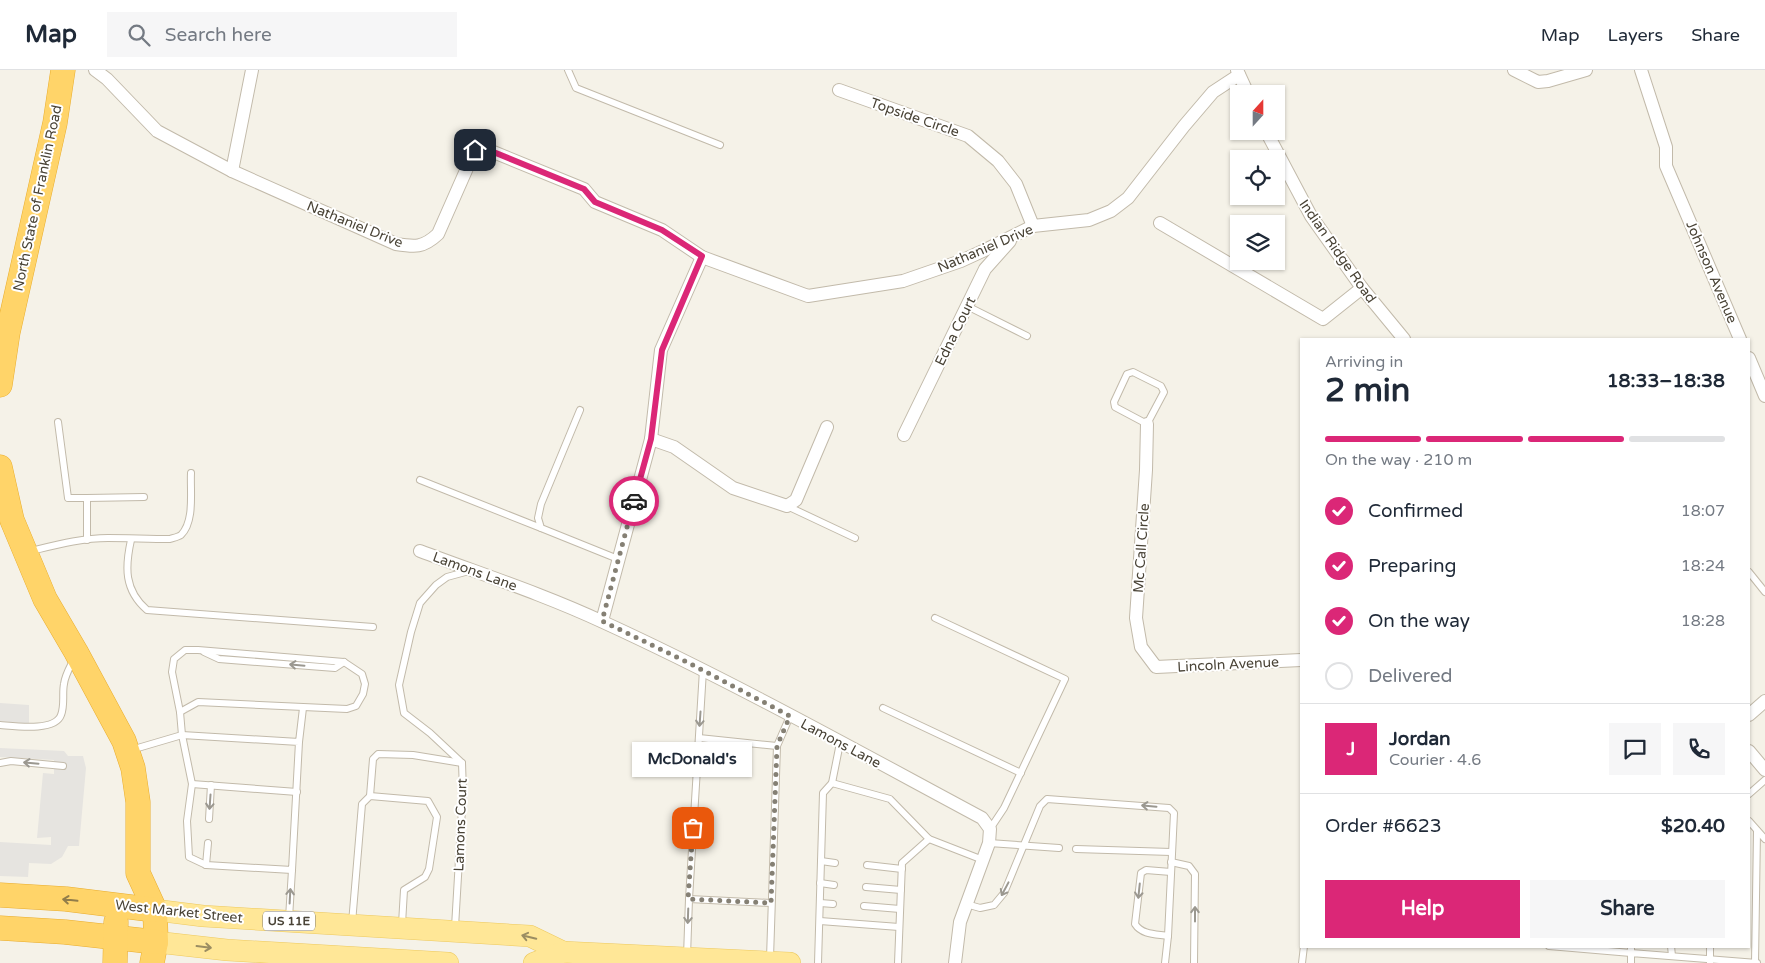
<!DOCTYPE html>
<html lang="en">
<head>
<meta charset="utf-8">
<style>
  :root { --surface:#fff; --page:#f6f6f7; --text:#1f2937; --muted:#747a83; --line:#e0e1e3; --accent:#db2777 }
  body { margin:0; font-family:"Varela Round",sans-serif; background:var(--page); color:var(--text); height:100vh; display:flex; flex-direction:column; font-size:19px; white-space:nowrap }
  * { box-sizing:border-box; margin:0 }
  p { font-size:16px; color:var(--muted) }
  .icon { flex:none; width:28px; height:28px; fill:none; stroke:currentColor; stroke-width:2; stroke-linecap:round; stroke-linejoin:round }
  .map { position:relative; flex:1; overflow:hidden }
  .side { position:absolute; left:1300px; top:268px; width:450px; height:610px; display:flex; flex-direction:column; background:var(--surface); border-radius:0px; box-shadow:0 1px 4px #0004 }
  .side>* { flex:none }
  .needle { width:32px; rotate:21deg }
  .controls { position:absolute; left:1230px; top:15px; display:grid; gap:10px }
  .controls a { display:grid; place-items:center; width:55px; height:55px; border-radius:0px; background:var(--surface); box-shadow:0 1px 4px #0004; font-size:25px }
  .pin { position:absolute; display:grid; place-items:center; width:42px; height:42px; color:#fff; margin:-21px; border-radius:10px; box-shadow:0 2px 8px #0006 }
  .courier { position:absolute; display:grid; place-items:center; width:50px; height:50px; margin:-25px; border:4px solid #db2777; border-radius:50%; background:#fff; color:#222; box-shadow:0 1px 6px #0007 }
  .bubble { position:absolute; height:35px; border-radius:0px; background:var(--surface); box-shadow:0 1px 4px #0004; font-size:16px; font-weight:700; line-height:35px; text-align:center }
  .headline em { font-style:normal; font-weight:700 }
  .headline div { display:flex; flex-direction:column-reverse }
  .headline { display:flex; align-items:center; justify-content:space-between; height:85px; padding:0 25px }
  h1 { font-size:32px; font-weight:700; line-height:38px }
  .bar { display:grid; grid-template-columns:repeat(4,1fr); gap:8px 5px; align-content:center; height:60px; padding:0 25px }
  .bar i { height:6px; border-radius:4px; background:var(--line) }
  .bar .on { background:var(--accent) }
  .bar p { grid-column:span 4 }
  .line { display:flex; align-items:center; gap:12px; padding:0 25px; border-top:1px solid var(--line) }
  .line div { flex:1 }
  .round { display:grid; place-items:center; flex:none; width:52px; height:52px; border-radius:0px; background:var(--page) }
  ol { padding:0 25px; list-style:none }
  li { display:flex; align-items:center; gap:15px; height:55px }
  li p { margin-inline-start:auto }
  li .icon { padding:5px; border-radius:50%; background:var(--accent); color:#fff; stroke-width:4 }
  li:last-child { color:var(--muted) }
  li i { width:28px; height:28px; border:2px solid var(--line); border-radius:50% }
  .primary-button { display:flex; gap:10px; margin-top:auto; padding:10px 25px }
  .primary-button a { flex:1; height:58px; border-radius:0px; background:var(--accent); color:#fff; font-size:20px; font-weight:700; line-height:58px; text-align:center }
  .primary-button a+a { background:var(--page); color:var(--text) }
  header { display:flex; align-items:center; gap:30px; box-sizing:border-box; height:70px; padding:0 25px; background:var(--surface); border-bottom:1px solid var(--line) }
  header strong { font-size:24px }
  nav { display:flex; gap:28px; margin-inline-start:auto; font-size:18px }
  .search { width:350px; height:45px; background:var(--page); display:flex; align-items:center; gap:12px; box-sizing:border-box; padding:0 18px; border-radius:0px; color:var(--muted); font-size:19px }
  .map>svg:first-child { display:block }
  .parking { fill:#e6e4e0 }
  .lines { fill:none; stroke-linecap:round; stroke-linejoin:round }
  .lane-casing { stroke:#c2baaa; stroke-width:8 }
  .street-casing { stroke:#c2baaa; stroke-width:14 }
  .primary-casing { stroke:#edc95f; stroke-width:22 }
  .highway-casing { stroke:#e9ad2e; stroke-width:25 }
  .lane { stroke:#fff; stroke-width:6 }
  .street { stroke:#fff; stroke-width:12 }
  .primary { stroke:#ffe797; stroke-width:21 }
  .highway { stroke:#ffd469; stroke-width:24 }
  .oneway { stroke:#9b9890 }
  .oneway2 { stroke:#927d4a }
  .oneway3 { stroke:#9b8d62 }
  .done { stroke:#858074; stroke-width:5; stroke-dasharray:0 9 }
  .route { stroke:#db2777; stroke-width:6 }
  .labels { text-anchor:middle; stroke-width:4; stroke-linejoin:round; paint-order:stroke }
  .shield { fill:#fff; stroke:#807b72; stroke-width:1 }
  .shield-label { font-size:12px; font-weight:bold; fill:#494336 }
  .street-label { font-size:14px; fill:#494336; stroke:#fff }
</style>
</head>
<body>
<header>
<strong>Map</strong>
<div class="search"><svg class="icon" aria-label="search" viewBox="0 0 24 24"><circle cx="10" cy="10" r="6"/><path d="M15 15l6 6"/></svg>Search here</div>
<nav><a>Map</a><a>Layers</a><a>Share</a></nav>
</header>
<div class="map">
<svg width="1765" height="893" viewBox="0 0 1765 893">
  <rect width="100%" height="100%" fill="#f5f2e8"/>
  <g class="parking">
    <path d="M 0,633 L 29,635 L 29,654 L 0,651 Z"/>
    <path d="M 0,678 L 64,681 L 68,686 L 83,686 L 86,698 L 79,776 L 68,776 L 62,787 L 51,794 L 29,793 L 28,807 L 0,806 L 0,772 L 51,775 L 51,767 L 37,768 L 43,703 L 54,704 L 54,690 L 0,687 Z"/>
  </g>
  <g class="lines">
    <defs>
      <g id="lane">
        <path d="M 568,0 L 576,18 L 720,75"/>
        <path d="M 967,236 L 1027,266"/>
        <path d="M 1133,302 L 1161,316 L 1164,322 L 1147,354 L 1115,337 L 1114,332 L 1127,304 Z"/>
        <path d="M 580,340 L 541,434 L 538,448 L 541,458 L 618,489"/>
        <path d="M 58,352 L 68,428 L 87,428 L 87,470"/>
        <path d="M 420,410 L 541,458"/>
        <path d="M 87,428 L 144,427"/>
        <path d="M 787,436 L 855,468"/>
        <path d="M 131,470 C 125,497 124,520 147,540 L 373,557"/>
        <path d="M 31,481 C 56,475 82,468 108,468 C 128,468 149,469 170,469 C 173,468 178,467 181,465 C 195,451 190,421 191,403"/>
        <path d="M 1749,502 L 1765,522"/>
        <path d="M 935,548 L 1065,609 L 1004,738 L 990,759"/>
        <path d="M 185,580 L 198,580 L 344,592 L 362,604 L 365,614 L 363,624 L 356,636 L 347,639 L 198,632 L 180,642 L 172,602 L 174,589 Z"/>
        <path d="M 204,582 L 219,589 L 335,598 L 344,592"/>
        <path d="M 883,638 L 1021,703"/>
        <path d="M 0,655 C 14,656 55,662 61,645 C 65,635 62,623 64,614 C 65,605 70,597 74,589"/>
        <path d="M 699,668 L 777,676"/>
        <path d="M 299,672 L 292,800 L 206,795 L 189,787 L 187,751 L 192,714 L 182,665 L 299,672 L 303,638"/>
        <path d="M 131,680 L 182,665 L 180,642"/>
        <path d="M 0,693 L 11,691 L 63,696"/>
        <path d="M 832,713 L 890,729 L 929,769 L 983,790"/>
        <path d="M 192,714 L 297,722"/>
        <path d="M 1749,724 L 1765,710"/>
        <path d="M 370,726 L 373,689 L 378,684 L 413,685 L 462,693"/>
        <path d="M 209,749 L 211,715"/>
        <path d="M 1749,751 L 1765,769"/>
        <path d="M 989,773 L 1059,778"/>
        <path d="M 1076,779 L 1171,782"/>
        <path d="M 821,791 L 835,793"/>
        <path d="M 1171,792 L 1189,796 L 1195,804 L 1194,893"/>
        <path d="M 206,795 L 208,773"/>
        <path d="M 867,795 L 902,799"/>
        <path d="M 820,813 L 834,815"/>
        <path d="M 866,817 L 901,820"/>
        <path d="M 689,829 L 771,833"/>
        <path d="M 820,833 L 833,834"/>
        <path d="M 966,834 L 980,838 L 994,835 L 1004,823 L 1040,736 L 1047,729 L 1169,738 L 1174,743 L 1168,866 L 1165,893"/>
        <path d="M 864,836 L 900,839"/>
        <path d="M 289,848 L 292,800"/>
        <path d="M 820,851 L 899,857"/>
        <path d="M 352,853 L 362,734 L 370,726 L 428,731 L 437,747 L 429,799 L 425,807 L 404,820 L 402,854"/>
        <path d="M 455,857 L 463,722 L 462,693 L 430,663 L 404,643 L 399,615 L 411,562 L 420,533 L 436,515 L 447,507 L 469,501"/>
        <path d="M 1168,866 C 1156,864 1142,865 1135,854 L 1141,803 L 1146,800 L 1171,802"/>
        <path d="M 1549,876 L 1631,883 L 1631,876"/>
        <path d="M 1671,876 L 1672,886"/>
        <path d="M 1710,876 L 1710,892"/>
        <path d="M 687,886 L 689,829 L 703,600"/>
        <path d="M 770,888 L 777,676 L 790,646"/>
        <path d="M 818,893 L 823,723 L 832,713 L 840,673"/>
        <path d="M 898,893 L 902,793 L 929,769"/>
        <path d="M 1302,893 L 1304,876"/>
        <path d="M 1631,893 L 1631,883 L 1757,893"/>
        <path d="M 1755,893 L 1757,761"/>
      </g>
      <g id="street">
        <path d="M 95,0 L 107,9 L 157,61 L 232,101 L 396,174 C 415,177 423,178 438,164 L 475,80 L 491,81 L 584,119 L 595,132 L 662,160 L 702,187 L 808,226 L 903,211 L 961,191 L 987,179 L 1033,156 L 1089,150 L 1111,141 L 1128,128 L 1184,56 L 1213,22 L 1239,5"/>
        <path d="M 1237,0 L 1248,24"/>
        <path d="M 1514,0 L 1538,12 L 1548,11 L 1586,0"/>
        <path d="M 1641,0 L 1666,77 L 1666,96 L 1740,269"/>
        <path d="M 839,20 L 968,66 L 998,91 L 1016,114 L 1033,156"/>
        <path d="M 1266,61 L 1311,146 L 1362,218 L 1404,269"/>
        <path d="M 232,101 L 252,0"/>
        <path d="M 1160,153 L 1323,249 L 1362,218"/>
        <path d="M 1749,288 L 1765,326"/>
        <path d="M 1147,354 L 1146,400 L 1136,548 L 1141,577 L 1156,597 L 1301,590"/>
        <path d="M 904,365 L 985,199 L 1010,171"/>
        <path d="M 651,369 L 674,377 L 733,418 L 787,436 L 796,430 L 827,357"/>
        <path d="M 420,481 C 481,504 543,524 603,552 C 732,611 857,681 982,748 L 990,759 L 989,773 L 960,852 L 955,893"/>
        <path d="M 602,551 L 651,369 L 661,280 L 702,187"/>
        <path d="M 1749,645 L 1765,631"/>
        <path d="M 1749,681 L 1765,700"/>
      </g>
      <g id="primary">
        <path d="M 155,840 L 203,846 L 530,866 L 563,882"/>
        <path d="M 156,872 L 227,880 L 448,893"/>
        <path d="M 534,893 L 563,882 L 790,893"/>
      </g>
      <g id="highway">
        <path d="M 0,315 L 8,262 L 55,53 L 63,0"/>
        <path d="M 0,397 L 12,450 L 45,529 L 76,582 L 124,671 L 133,698 L 138,732 L 138,803 L 155,840 L 156,872 L 152,893"/>
        <path d="M 0,825 L 66,829 L 155,840"/>
        <path d="M 0,858 L 65,862 L 156,872"/>
        <path d="M 115,893 L 116,852"/>
      </g>
    </defs>
    <use href="#lane" class="lane-casing"/>
    <use href="#street" class="street-casing"/>
    <use href="#primary" class="primary-casing"/>
    <use href="#highway" class="highway-casing"/>
    <use href="#lane" class="lane"/>
    <use href="#street" class="street"/>
    <use href="#primary" class="primary"/>
    <use href="#highway" class="highway"/>
  </g>
  <defs><path id="oneway-shaft" d="M-6 0H5M1.5-3L5.5 0L1.5 3" fill="none" stroke-width="1.6" stroke-linecap="round" stroke-linejoin="round" transform="scale(1.25)"/></defs>
  <g class="oneway">
    <use href="#oneway-shaft" transform="translate(297 595) rotate(-175)"/>
    <use href="#oneway-shaft" transform="translate(700 649) rotate(94)"/>
    <use href="#oneway-shaft" transform="translate(31 693) rotate(-175)"/>
    <use href="#oneway-shaft" transform="translate(210 732) rotate(94)"/>
    <use href="#oneway-shaft" transform="translate(1149 736) rotate(-175)"/>
    <use href="#oneway-shaft" transform="translate(1005 819) rotate(118)"/>
    <use href="#oneway-shaft" transform="translate(1139 821) rotate(96)"/>
    <use href="#oneway-shaft" transform="translate(290 826) rotate(-87)"/>
    <use href="#oneway-shaft" transform="translate(1195 844) rotate(-90)"/>
    <use href="#oneway-shaft" transform="translate(688 846) rotate(92)"/>
  </g>
  <use class="oneway2" href="#oneway-shaft" transform="translate(70 830) rotate(-174)"/>
  <g class="oneway3">
    <use href="#oneway-shaft" transform="translate(529 867) rotate(-166)"/>
    <use href="#oneway-shaft" transform="translate(204 877) rotate(7)"/>
  </g>
  <g class="lines">
    <path class="done" d="M 634,431 L 602,551 L 687,592 L 790,646 L 777,676 L 771,833 L 688,829 L 693,758"/>
    <path class="route" d="M 475,80 L 491,81 L 584,119 L 595,132 L 662,160 L 702,186 L 662,280 L 651,369 L 634,431"/>
  </g>
  <g class="labels">
    <rect class="shield" x="263" y="841.5" width="52" height="19" rx="4"/>
    <g class="shield-label">
      <text x="289" y="855">US 11E</text>
    </g>
    <g class="street-label">
      <text transform="translate(915 47) rotate(19)" y="5">Topside Circle</text>
      <text transform="translate(37 128) rotate(-78)" y="5">North State of Franklin Road</text>
      <text transform="translate(355 154) rotate(22)" y="5">Nathaniel Drive</text>
      <text transform="translate(985 178) rotate(-23)" y="5">Nathaniel Drive</text>
      <text transform="translate(1338 181) rotate(55)" y="5">Indian Ridge Road</text>
      <text transform="translate(1712 202) rotate(67)" y="5">Johnson Avenue</text>
      <text transform="translate(955 261) rotate(-64)" y="5">Edna Court</text>
      <text transform="translate(1141 478) rotate(-86)" y="5">Mc Call Circle</text>
      <text transform="translate(475 501) rotate(20)" y="5">Lamons Lane</text>
      <text transform="translate(1228 594) rotate(-3)" y="5">Lincoln Avenue</text>
      <text transform="translate(841 673) rotate(28)" y="5">Lamons Lane</text>
      <text transform="translate(460 755) rotate(-88)" y="5">Lamons Court</text>
      <text transform="translate(179 841) rotate(6)" y="5">West Market Street</text>
    </g>
  </g>
</svg>
<div class="controls">
<a><svg class="needle" viewBox="-14 -14 28 28"><path d="M0-13l5 13h-10z" fill="#e53935"/><path d="M0 13l5-13h-10z" fill="#747a83"/></svg></a>
<a><svg class="icon" aria-label="locate" viewBox="0 0 24 24"><circle cx="12" cy="12" r="6"/><path d="M12 2v4M12 18v4M2 12h4M18 12h4"/></svg></a>
<a><svg class="icon" aria-label="layers" viewBox="0 0 24 24"><path d="M12 4l9 5-9 5-9-5zM3 14l9 5 9-5"/></svg></a>
</div>
<div class="pin" style="left:693px;top:758px;background:#ea580c"><svg class="icon" aria-label="bag" viewBox="0 0 24 24"><path d="M5 8h14l-1 12H6zM9 8a3 3 0 0 1 6 0"/></svg></div>
<div class="pin" style="left:475px;top:80px;background:#1f2937"><svg class="icon" aria-label="home" viewBox="0 0 24 24"><path d="M3 11l9-7 9 7M6 9v11h12V9"/></svg></div>
<div class="courier" style="left:634px;top:431px"><svg class="icon" aria-label="car" viewBox="0 0 24 24"><path d="M5 17H2v-5l4-1 3-4h7l3 4 3 1v5h-3M9 17h6M6 11h13"/><circle cx="7" cy="17" r="2"/><circle cx="17" cy="17" r="2"/></svg></div>
<div class="bubble" style="left:632px;top:672px;width:120px">McDonald's</div>
<section class="side">
<div class="headline"><div><h1>2 min</h1><p>Arriving in</p></div><em>18:33–18:38</em></div>
<div class="bar"><i class="on"></i><i class="on"></i><i class="on"></i><i></i><p>On the way · 210 m</p></div>
<ol>
<li><svg class="icon" aria-label="check" viewBox="0 0 24 24"><path d="M5 12l5 5 9-10"/></svg>Confirmed<p>18:07</p></li>
<li><svg class="icon" aria-label="check" viewBox="0 0 24 24"><path d="M5 12l5 5 9-10"/></svg>Preparing<p>18:24</p></li>
<li><svg class="icon" aria-label="check" viewBox="0 0 24 24"><path d="M5 12l5 5 9-10"/></svg>On the way<p>18:28</p></li>
<li><i></i>Delivered</li>
</ol>
<div class="line" style="height:90px"><b class="round" style="background:var(--accent);color:#fff">J</b><div><b>Jordan</b><p>Courier · 4.6</p></div><a class="round"><svg class="icon" aria-label="chat" viewBox="0 0 24 24"><path d="M4 5h16v11H9l-5 4z"/></svg></a><a class="round"><svg class="icon" aria-label="phone" viewBox="0 0 24 24"><path d="M5 4h4l2 5-3 2q2 4 5 5l2-3 5 2v4C11 20 4 13 5 4z"/></svg></a></div>
<div class="line" style="height:65px"><div>Order #6623</div><b>$20.40</b></div>
<div class="primary-button"><a>Help</a><a>Share</a></div>
</section>
</div>
</body>
</html>
